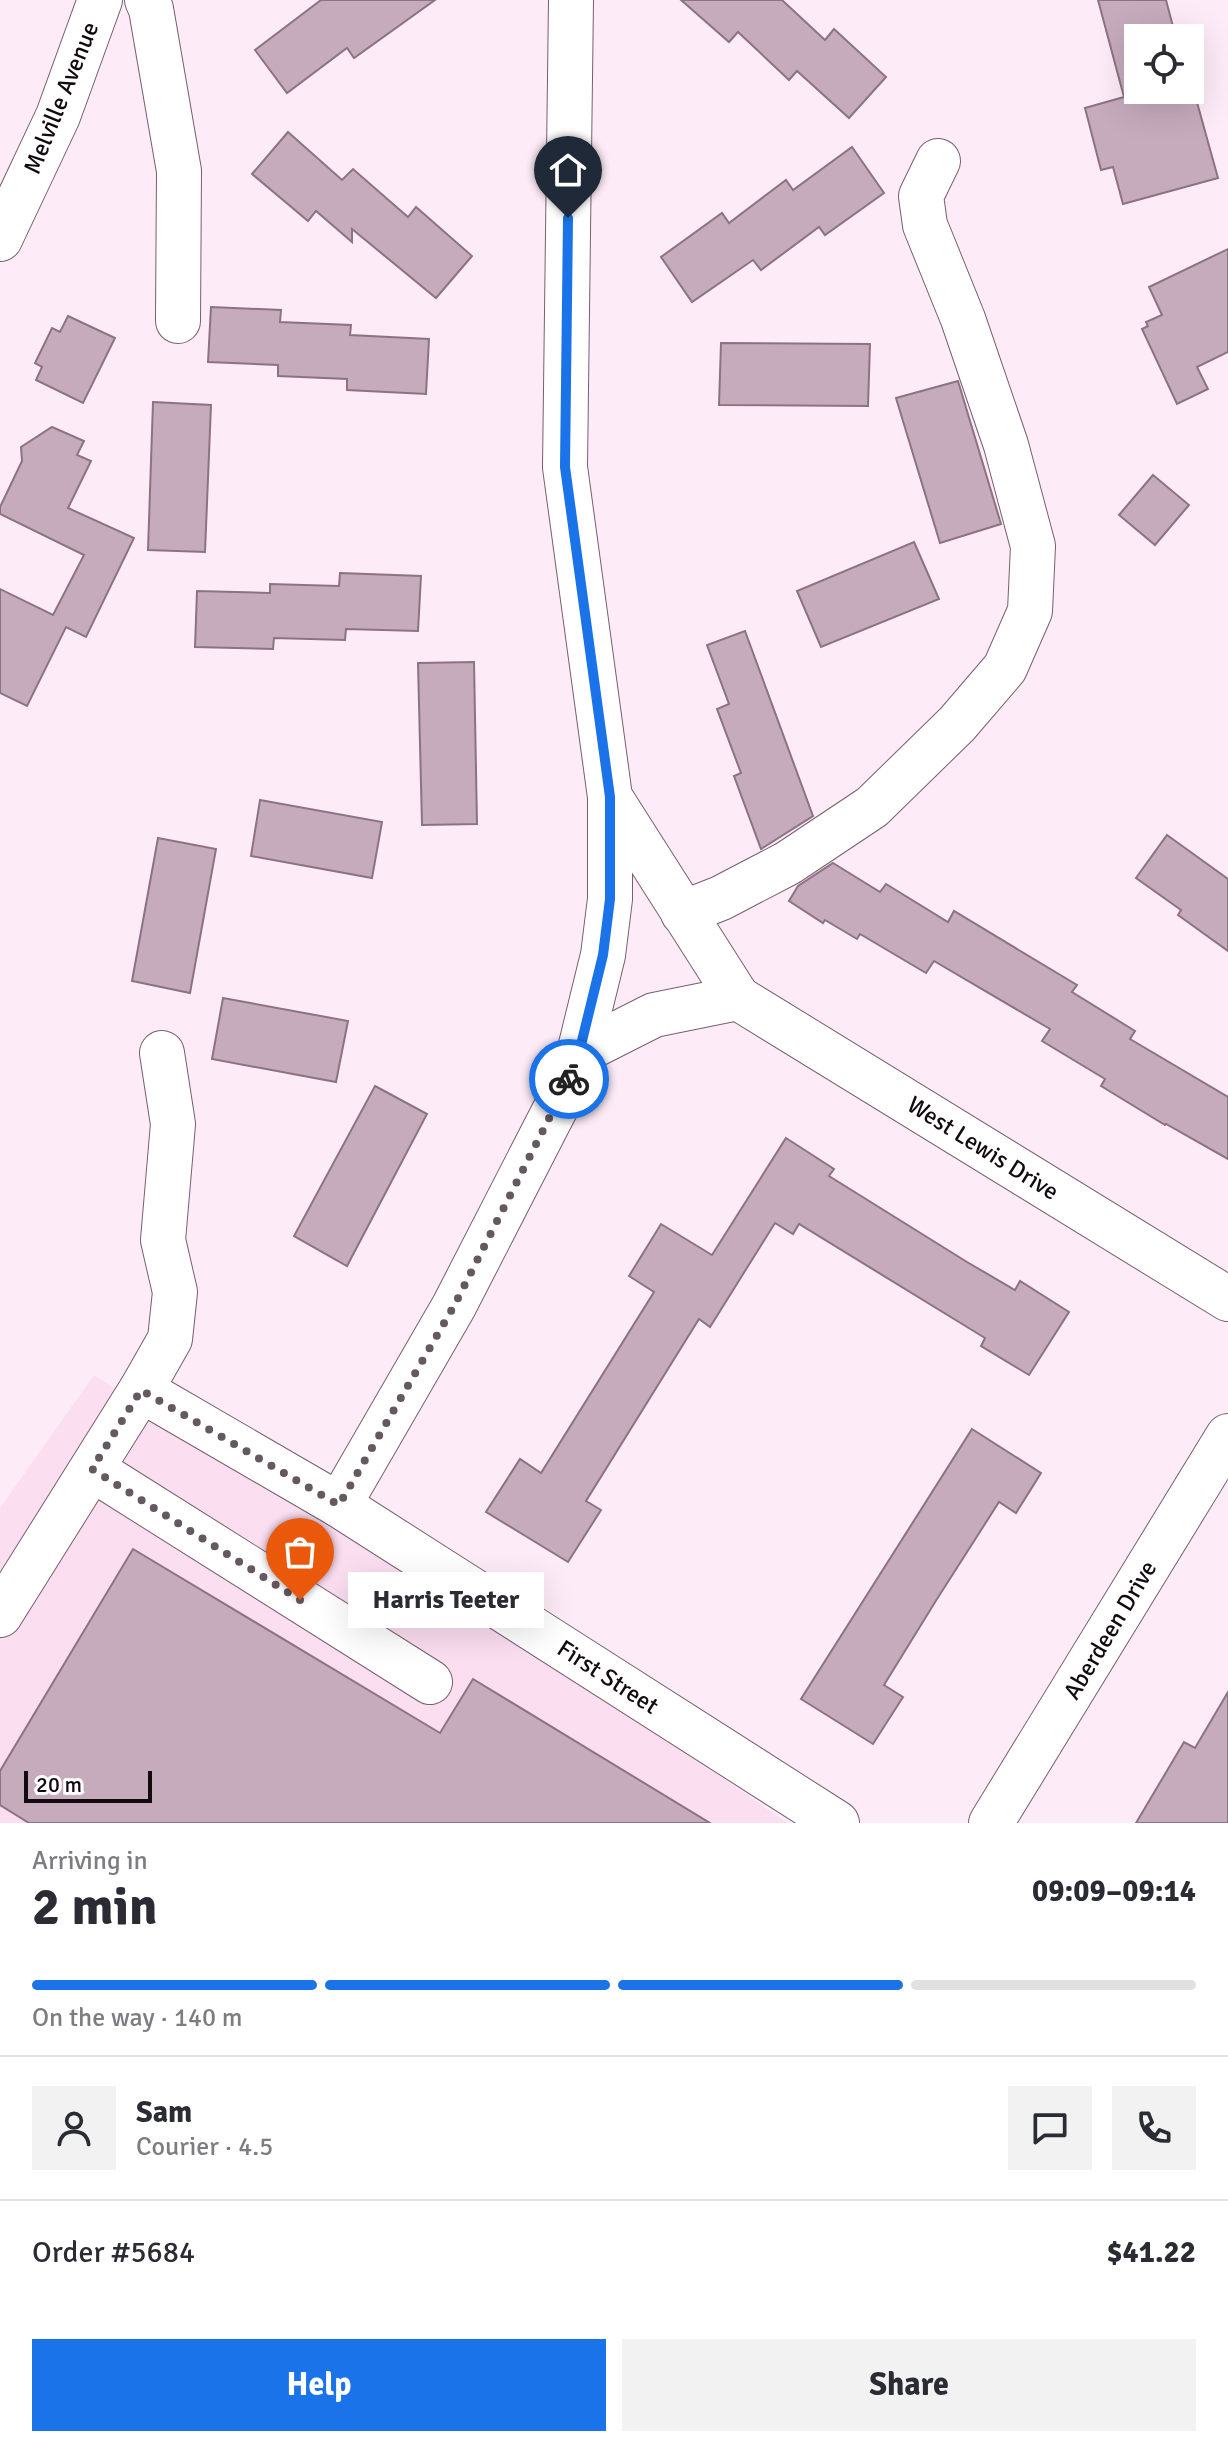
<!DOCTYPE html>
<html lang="en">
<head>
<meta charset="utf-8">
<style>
  :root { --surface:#fff; --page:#f2f2f3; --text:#2b2b33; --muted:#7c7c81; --line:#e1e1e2; --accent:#1a73e8 }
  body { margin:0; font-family:Signika,sans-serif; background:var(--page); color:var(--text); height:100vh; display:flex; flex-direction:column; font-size:30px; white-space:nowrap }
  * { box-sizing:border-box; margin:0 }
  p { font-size:26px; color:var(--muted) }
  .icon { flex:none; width:44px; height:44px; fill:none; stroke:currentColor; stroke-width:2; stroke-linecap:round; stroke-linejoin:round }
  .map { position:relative; height:1823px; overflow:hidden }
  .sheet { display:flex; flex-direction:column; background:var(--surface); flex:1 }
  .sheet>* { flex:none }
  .buttons { position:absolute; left:1124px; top:24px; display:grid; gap:16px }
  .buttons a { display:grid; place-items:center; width:80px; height:80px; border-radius:0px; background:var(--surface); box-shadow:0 8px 32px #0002; font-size:40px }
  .scale { position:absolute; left:24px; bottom:20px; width:128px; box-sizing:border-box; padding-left:8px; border:4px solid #130a10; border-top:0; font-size:22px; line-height:28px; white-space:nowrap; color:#130a10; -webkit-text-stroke:6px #fff; paint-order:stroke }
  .pin { position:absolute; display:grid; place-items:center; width:68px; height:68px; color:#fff; margin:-82px -34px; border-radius:50% 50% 50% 0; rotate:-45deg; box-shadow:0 0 8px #0007 }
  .pin .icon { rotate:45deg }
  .courier { position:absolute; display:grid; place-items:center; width:80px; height:80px; margin:-40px; border:6px solid #1a73e8; border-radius:50%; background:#fff; color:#222; box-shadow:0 2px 10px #0007 }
  .bubble { position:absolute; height:56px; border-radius:0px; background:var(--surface); box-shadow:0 8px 32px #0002; font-size:26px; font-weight:700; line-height:56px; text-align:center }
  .head em { font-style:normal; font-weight:700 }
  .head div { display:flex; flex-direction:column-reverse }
  .head { display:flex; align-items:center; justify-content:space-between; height:136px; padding:0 32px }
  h1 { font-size:52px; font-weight:700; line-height:60px }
  .bar { display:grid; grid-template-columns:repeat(4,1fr); gap:12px 8px; align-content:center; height:96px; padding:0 32px }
  .bar i { height:10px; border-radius:6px; background:var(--line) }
  .bar .current { background:var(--accent) }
  .bar p { grid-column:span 4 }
  .line { display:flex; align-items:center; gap:20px; padding:0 32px; border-top:2px solid var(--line) }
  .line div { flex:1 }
  .round { display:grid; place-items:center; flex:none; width:84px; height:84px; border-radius:0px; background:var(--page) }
  .cta { display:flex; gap:16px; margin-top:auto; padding:16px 32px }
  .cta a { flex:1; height:92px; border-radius:0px; background:var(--accent); color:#fff; font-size:32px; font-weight:700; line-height:92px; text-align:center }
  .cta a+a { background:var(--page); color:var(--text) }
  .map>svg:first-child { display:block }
  .built { fill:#fbdef0 }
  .building { fill:#c6abbc; stroke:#8c7383; stroke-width:2 }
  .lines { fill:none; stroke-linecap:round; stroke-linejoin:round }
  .minor-casing { stroke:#775f6f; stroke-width:46 }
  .minor { stroke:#fff; stroke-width:44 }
  .done { stroke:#655961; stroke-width:8; stroke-dasharray:0 14.4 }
  .route { stroke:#1a73e8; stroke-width:10 }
  .labels { text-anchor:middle; stroke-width:6; stroke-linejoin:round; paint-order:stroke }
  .street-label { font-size:24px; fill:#130a10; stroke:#fff }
</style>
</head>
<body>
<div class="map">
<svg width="1228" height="1823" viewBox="0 0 1228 1823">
  <rect width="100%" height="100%" fill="#fdecf7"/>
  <path class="built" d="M 94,1375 L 666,1738 L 787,1823 L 0,1823 L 0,1508 Z"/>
  <g class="building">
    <path d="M 321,0 L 435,0 L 354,58 L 347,48 L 287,93 L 255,50 Z"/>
    <path d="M 681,0 L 782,0 L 825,40 L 834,29 L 886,77 L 849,118 L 797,71 L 789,80 L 738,32 L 729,42 Z"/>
    <path d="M 1098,0 L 1166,0 L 1176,38 L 1138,38 L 1138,90 L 1190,90 L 1190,77 L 1218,178 L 1123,204 L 1113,167 L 1101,170 L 1085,108 L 1124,97 Z"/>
    <path d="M 288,132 L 342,180 L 353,169 L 408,217 L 416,207 L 472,256 L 436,298 L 352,229 L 352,242 L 316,211 L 308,221 L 252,174 Z"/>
    <path d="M 852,147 L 884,193 L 825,235 L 819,227 L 761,270 L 753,260 L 692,302 L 661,257 L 722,213 L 729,223 L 786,180 L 793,190 Z"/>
    <path d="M 1228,249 L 1228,352 L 1197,367 L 1208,389 L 1177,404 L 1142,329 L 1148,326 L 1146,322 L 1162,315 L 1149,287 Z"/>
    <path d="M 211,307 L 281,310 L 280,322 L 351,325 L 350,335 L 429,339 L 426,394 L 347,390 L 347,379 L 278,376 L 278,365 L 208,362 Z"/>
    <path d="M 68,316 L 115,338 L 83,403 L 36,380 L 42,367 L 35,363 L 52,328 L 60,332 Z"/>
    <path d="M 721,343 L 870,344 L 868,406 L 719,405 Z"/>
    <path d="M 958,381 L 1001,524 L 940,543 L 896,398 Z"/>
    <path d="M 153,402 L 211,405 L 205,552 L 148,550 Z"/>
    <path d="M 52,427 L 84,441 L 77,455 L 91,461 L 68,508 L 134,538 L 86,637 L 66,627 L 27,706 L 0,693 L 0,589 L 53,615 L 84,555 L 0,514 L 0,507 L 22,461 L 21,447 Z"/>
    <path d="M 1153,475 L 1189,505 L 1155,545 L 1119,515 Z"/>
    <path d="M 914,542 L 939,599 L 821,647 L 797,591 Z"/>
    <path d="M 340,573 L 421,576 L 418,631 L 346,629 L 345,640 L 274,638 L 273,649 L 195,647 L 197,591 L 270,593 L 270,584 L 339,586 Z"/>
    <path d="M 745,631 L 813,816 L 761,849 L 734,776 L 741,773 L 717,709 L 729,704 L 707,645 Z"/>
    <path d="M 474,662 L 477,824 L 422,825 L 418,663 Z"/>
    <path d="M 260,800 L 382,822 L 372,878 L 251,856 Z"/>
    <path d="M 1167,835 L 1228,879 L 1228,951 L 1178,915 L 1181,910 L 1136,878 Z"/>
    <path d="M 158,838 L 216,849 L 190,993 L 132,981 Z"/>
    <path d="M 833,863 L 880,892 L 886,884 L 948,922 L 954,911 L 1077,985 L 1072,992 L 1135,1031 L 1130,1039 L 1228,1097 L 1228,1159 L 1166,1124 L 1165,1125 L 1101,1086 L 1105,1079 L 1042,1041 L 1050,1029 L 934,961 L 926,973 L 860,934 L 857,939 L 825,920 L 823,923 L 789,901 L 798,886 Z"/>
    <path d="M 223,998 L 348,1021 L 336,1082 L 212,1059 Z"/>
    <path d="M 375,1086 L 427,1114 L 347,1266 L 294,1236 Z"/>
    <path d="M 786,1138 L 834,1169 L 829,1176 L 967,1262 L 1015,1290 L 1020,1281 L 1069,1312 L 1029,1375 L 981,1346 L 985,1338 L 799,1224 L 793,1234 L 775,1223 L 710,1327 L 699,1319 L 586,1501 L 601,1510 L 568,1562 L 486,1512 L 520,1459 L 541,1473 L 654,1292 L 629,1276 L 661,1224 L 712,1255 Z"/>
    <path d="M 972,1429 L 1041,1473 L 1016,1513 L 999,1502 L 937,1599 L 884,1685 L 903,1697 L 873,1744 L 801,1699 Z"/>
    <path d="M 133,1549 L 440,1733 L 473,1679 L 710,1823 L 29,1823 L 0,1805 L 0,1771 Z"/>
    <path d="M 1228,1692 L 1228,1823 L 1136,1823 L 1184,1742 L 1195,1748 Z"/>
  </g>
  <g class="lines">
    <defs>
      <g id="minor">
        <path d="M 147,0 L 151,9 L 179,171 L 178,321"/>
        <path d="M 0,239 L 58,116 L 100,0"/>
        <path d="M 610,797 L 738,998"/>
        <path d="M 683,913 L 721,898 L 788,863 L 872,807 L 957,724 L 1005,668 L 1030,611 L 1033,546 L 1006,445 L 963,319 L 925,225 L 921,196 L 938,161"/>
        <path d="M 579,1053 L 654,1015 L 738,998 L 1228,1299"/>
        <path d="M 141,1390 L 170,1339 L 175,1292 L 163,1240 L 173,1124 L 162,1053"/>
        <path d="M 92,1469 L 430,1682"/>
        <path d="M 339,1505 L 454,1306 L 566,1088 L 579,1053 L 603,955 L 610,899 L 610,797 L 565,467 L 571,0"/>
        <path d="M 0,1615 L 141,1390 L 339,1505 L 837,1823"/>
        <path d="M 991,1823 L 1228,1436"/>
      </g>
    </defs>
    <use href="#minor" class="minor-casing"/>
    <use href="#minor" class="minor"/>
  </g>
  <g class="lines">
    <path class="done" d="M 300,1600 L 92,1469 L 141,1390 L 339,1505 L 454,1306 L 569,1079"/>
    <path class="route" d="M 568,218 L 565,467 L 610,797 L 610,899 L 603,955 L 579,1053 L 569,1079"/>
  </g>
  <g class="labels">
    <g class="street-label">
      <text transform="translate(61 98) rotate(-68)" y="8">Melville Avenue</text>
      <text transform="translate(983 1148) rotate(32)" y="8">West Lewis Drive</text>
      <text transform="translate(1110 1630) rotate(-59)" y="8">Aberdeen Drive</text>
      <text transform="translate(608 1677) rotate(33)" y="8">First Street</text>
    </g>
  </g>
</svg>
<div class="buttons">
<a><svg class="icon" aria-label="locate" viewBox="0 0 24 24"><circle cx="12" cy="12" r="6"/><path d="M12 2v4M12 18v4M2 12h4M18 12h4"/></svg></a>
</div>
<div class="scale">20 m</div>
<div class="pin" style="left:300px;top:1600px;background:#ea580c"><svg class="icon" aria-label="bag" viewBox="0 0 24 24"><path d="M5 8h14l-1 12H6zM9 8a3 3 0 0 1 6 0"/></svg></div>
<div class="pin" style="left:568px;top:218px;background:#1f2937"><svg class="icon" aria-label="home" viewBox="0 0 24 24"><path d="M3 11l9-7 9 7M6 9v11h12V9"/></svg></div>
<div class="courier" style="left:569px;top:1079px"><svg class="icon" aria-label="bike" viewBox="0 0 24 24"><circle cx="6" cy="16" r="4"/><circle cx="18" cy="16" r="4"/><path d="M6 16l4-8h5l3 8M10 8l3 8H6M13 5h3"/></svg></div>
<div class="bubble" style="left:348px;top:1572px;width:196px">Harris Teeter</div>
</div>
<section class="sheet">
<div class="head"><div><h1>2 min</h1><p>Arriving in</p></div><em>09:09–09:14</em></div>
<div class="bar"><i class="current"></i><i class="current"></i><i class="current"></i><i></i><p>On the way · 140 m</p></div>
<div class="line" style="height:144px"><a class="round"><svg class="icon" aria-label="person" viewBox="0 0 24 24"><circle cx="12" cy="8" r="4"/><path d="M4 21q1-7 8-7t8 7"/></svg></a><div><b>Sam</b><p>Courier · 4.5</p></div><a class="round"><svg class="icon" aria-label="chat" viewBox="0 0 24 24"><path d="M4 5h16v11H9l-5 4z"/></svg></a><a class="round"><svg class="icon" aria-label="phone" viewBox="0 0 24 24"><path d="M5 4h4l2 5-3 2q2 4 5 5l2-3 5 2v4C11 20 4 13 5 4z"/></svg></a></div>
<div class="line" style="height:104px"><div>Order #5684</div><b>$41.22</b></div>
<div class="cta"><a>Help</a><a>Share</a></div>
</section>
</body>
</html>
